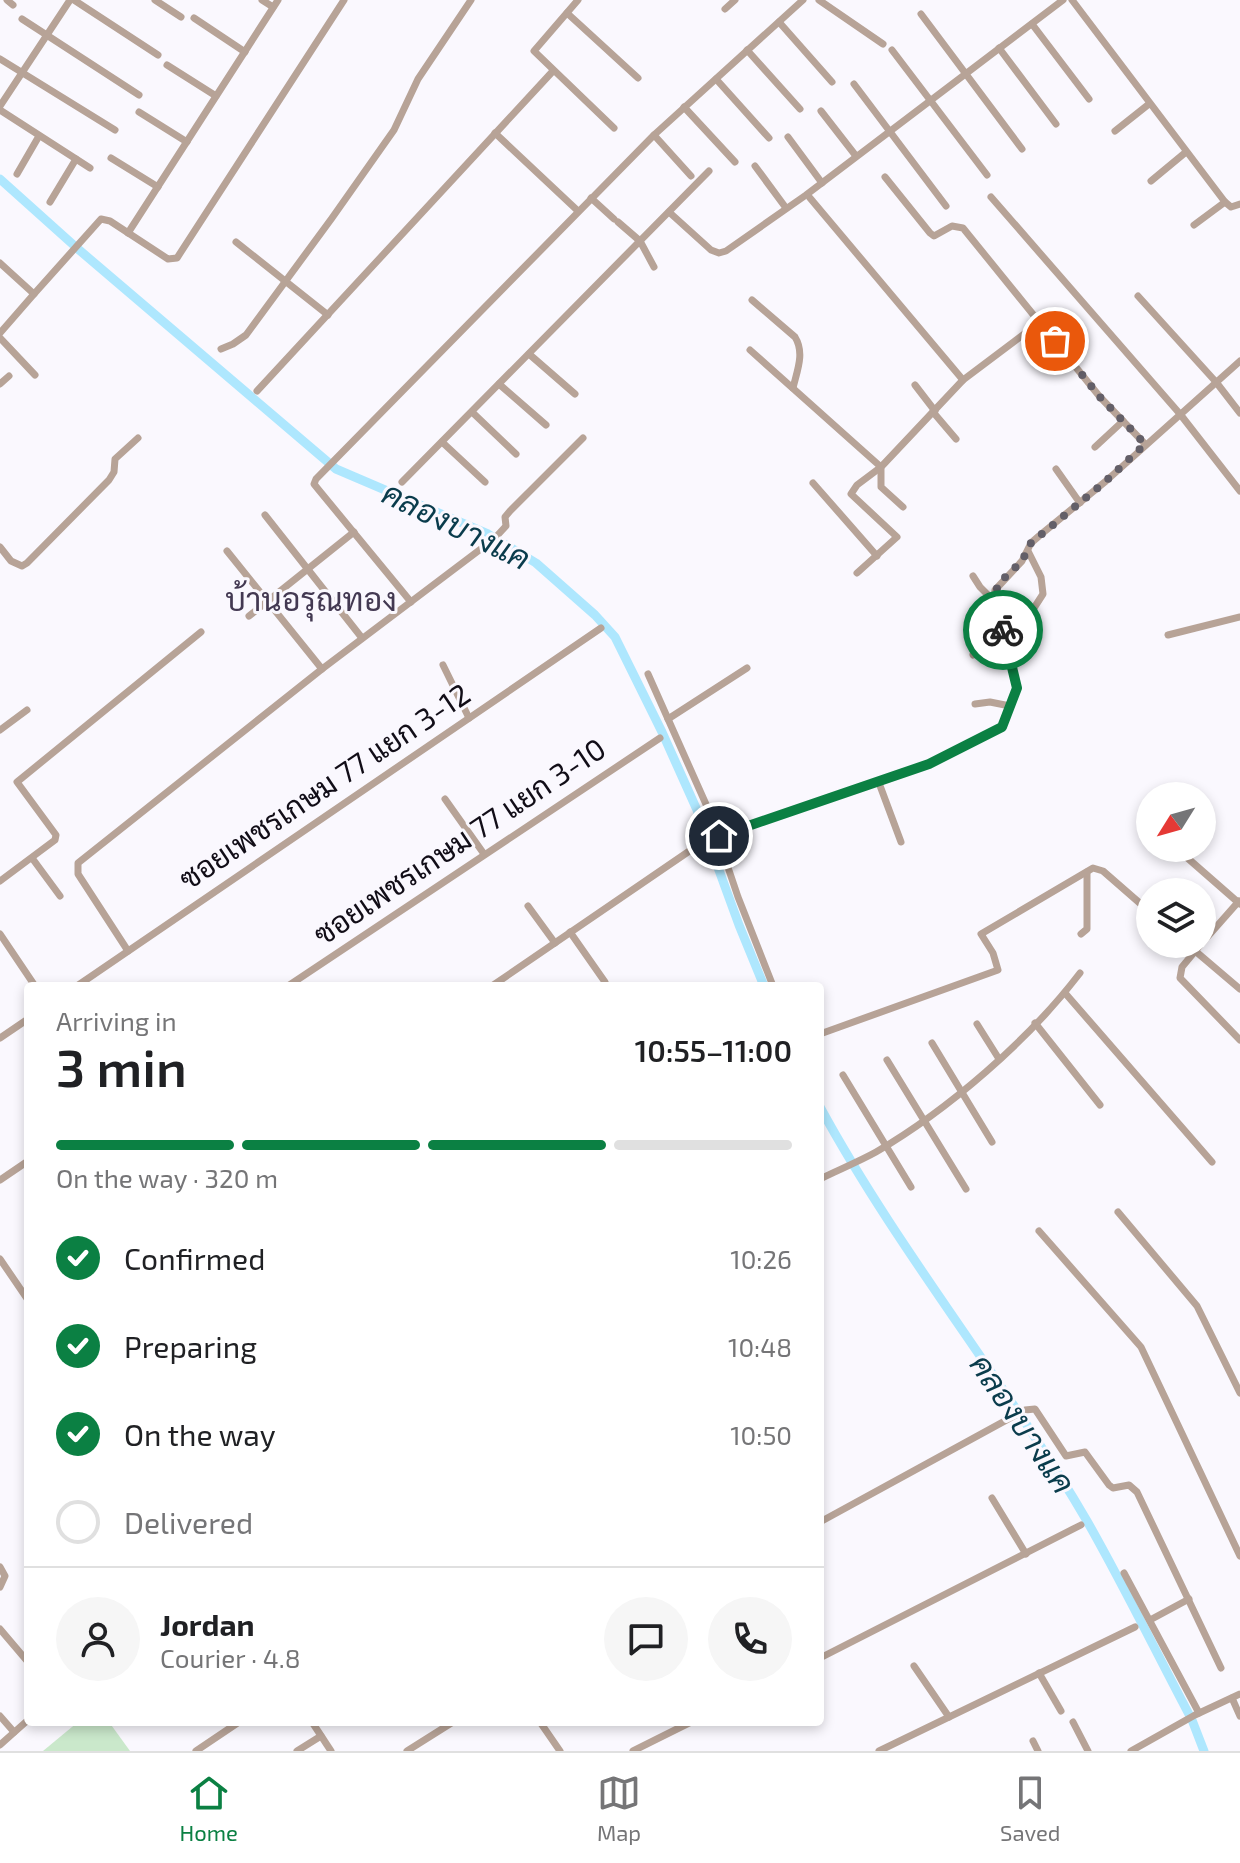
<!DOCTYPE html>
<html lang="en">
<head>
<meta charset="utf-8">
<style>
  :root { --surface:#fff; --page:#f6f6f6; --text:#202124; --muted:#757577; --line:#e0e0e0; --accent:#0b8043 }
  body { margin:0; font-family:"Exo 2",Sarabun,sans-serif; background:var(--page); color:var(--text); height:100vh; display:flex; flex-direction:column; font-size:30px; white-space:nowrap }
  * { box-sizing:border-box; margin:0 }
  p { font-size:26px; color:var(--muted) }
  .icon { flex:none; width:44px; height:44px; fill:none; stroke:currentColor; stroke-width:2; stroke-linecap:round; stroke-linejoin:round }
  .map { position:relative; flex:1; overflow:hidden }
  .sheet { position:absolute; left:24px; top:982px; width:800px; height:744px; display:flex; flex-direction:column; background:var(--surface); border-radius:8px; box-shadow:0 4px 12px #0003 }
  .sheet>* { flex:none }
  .needle { width:52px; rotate:233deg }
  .fabs { position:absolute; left:1136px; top:782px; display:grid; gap:16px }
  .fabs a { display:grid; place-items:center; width:80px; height:80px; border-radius:50%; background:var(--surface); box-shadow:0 4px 12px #0003; font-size:40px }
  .pin { position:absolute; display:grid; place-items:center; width:68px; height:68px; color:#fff; margin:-34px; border:4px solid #fff; border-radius:50%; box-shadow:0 2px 8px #0007 }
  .courier { position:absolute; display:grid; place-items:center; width:80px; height:80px; margin:-40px; border:6px solid #0b8043; border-radius:50%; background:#fff; color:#222; box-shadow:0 2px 10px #0007 }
  .overview em { font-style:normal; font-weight:600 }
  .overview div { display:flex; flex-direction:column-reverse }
  .overview { display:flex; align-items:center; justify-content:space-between; height:136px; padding:0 32px }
  h1 { font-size:52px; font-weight:600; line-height:60px }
  .bar { display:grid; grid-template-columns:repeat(4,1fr); gap:12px 8px; align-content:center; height:96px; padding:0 32px }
  .bar i { height:10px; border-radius:6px; background:var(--line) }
  .bar .active { background:var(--accent) }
  .bar p { grid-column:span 4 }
  .line { display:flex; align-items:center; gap:20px; padding:0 32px; border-top:2px solid var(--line) }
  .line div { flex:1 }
  .round { display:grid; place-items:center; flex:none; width:84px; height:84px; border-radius:42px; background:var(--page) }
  ol { padding:0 32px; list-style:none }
  li { display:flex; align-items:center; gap:24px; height:88px }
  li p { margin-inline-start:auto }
  li .icon { padding:8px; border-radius:50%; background:var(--accent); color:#fff; stroke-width:4 }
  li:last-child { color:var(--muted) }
  li i { width:44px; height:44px; border:4px solid var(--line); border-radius:50% }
  .dock { display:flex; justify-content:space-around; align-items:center; height:112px; border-top:2px solid var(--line); background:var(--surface); font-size:22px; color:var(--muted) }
  .dock a { display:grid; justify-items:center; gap:4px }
  .dock .active { color:var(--accent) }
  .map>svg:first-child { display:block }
  .green { fill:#cae8cb }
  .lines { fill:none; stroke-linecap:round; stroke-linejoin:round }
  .canal { stroke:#aee7fe; stroke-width:9 }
  .minor { stroke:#b7a397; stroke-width:7 }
  .done { stroke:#635f68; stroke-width:8; stroke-dasharray:0 14.4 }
  .route { stroke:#0b8043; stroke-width:10 }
  .labels { text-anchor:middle; stroke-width:6; stroke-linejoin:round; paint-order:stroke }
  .street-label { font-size:30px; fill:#110d17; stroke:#faf8fe }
  .water-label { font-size:32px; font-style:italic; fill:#0a3c4c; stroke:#faf8fe }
  .neighbourhood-label { font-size:32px; fill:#433952; stroke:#faf8fe }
</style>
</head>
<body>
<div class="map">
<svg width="1240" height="1751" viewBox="0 0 1240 1751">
  <rect width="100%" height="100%" fill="#faf8fe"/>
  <path class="green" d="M 78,1722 L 109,1722 L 130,1751 L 43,1751 Z"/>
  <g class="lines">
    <g class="canal">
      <path d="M 0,179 L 78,249 L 336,469 L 488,534 L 536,563 L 595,615 L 615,637 L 662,732 L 697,810 L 739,925 L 764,986"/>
      <path d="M 820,1107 C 899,1252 1004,1379 1087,1521 C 1124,1586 1157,1654 1192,1720 L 1204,1751"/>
    </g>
    <g class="minor">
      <path d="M 7,0 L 13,5"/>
      <path d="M 74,0 L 158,55"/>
      <path d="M 155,0 L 181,17"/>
      <path d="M 262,0 L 273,7"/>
      <path d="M 578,0 L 534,51 L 614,128"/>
      <path d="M 819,0 L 883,44"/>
      <path d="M 1072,0 L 1225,202 L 1231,207 L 1240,204"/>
      <path d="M 725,9 L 735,0"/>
      <path d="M 567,13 L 638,78"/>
      <path d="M 921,14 L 1022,149"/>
      <path d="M 194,18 L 245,52"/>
      <path d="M 22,19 L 139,95"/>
      <path d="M 779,22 L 832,82"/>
      <path d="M 1032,24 L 1089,99"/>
      <path d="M 999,48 L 1056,124"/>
      <path d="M 747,50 L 800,109"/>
      <path d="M 892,50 L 987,175"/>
      <path d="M 0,59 L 115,130"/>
      <path d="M 167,65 L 216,96"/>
      <path d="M 716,79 L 769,138"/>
      <path d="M 854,84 L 946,206"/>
      <path d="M 0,106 L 70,0"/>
      <path d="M 684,107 L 735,162"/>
      <path d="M 0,110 L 90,168"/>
      <path d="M 821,111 L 856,156"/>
      <path d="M 139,112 L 187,142"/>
      <path d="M 1115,131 L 1149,104"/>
      <path d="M 495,133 L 578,211"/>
      <path d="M 654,135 L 691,176"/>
      <path d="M 788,137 L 822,183"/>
      <path d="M 111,158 L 158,187"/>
      <path d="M 755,166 L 786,208"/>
      <path d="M 17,174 L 39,136"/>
      <path d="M 885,177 L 930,233 L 934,236 L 952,226 L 963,228 L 1100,397 L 1145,444"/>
      <path d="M 1151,181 L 1186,152"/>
      <path d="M 991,197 L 1180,414 L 1240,491"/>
      <path d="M 591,198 L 614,219"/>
      <path d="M 810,198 L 963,380"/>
      <path d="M 50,202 L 76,159"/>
      <path d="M 669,212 L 711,250 L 719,253 L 726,251 L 806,195 L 1063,0"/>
      <path d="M 618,222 L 640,241 L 654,267"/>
      <path d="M 1194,225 L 1225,202"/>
      <path d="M 128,233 L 278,0"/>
      <path d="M 236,242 L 328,315"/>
      <path d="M 0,263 L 34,294 L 101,219 L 110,221 L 168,259 L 177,258 L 344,0"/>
      <path d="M 1138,296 L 1216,382 L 1240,413"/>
      <path d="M 752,300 L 795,337 C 805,353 797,371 793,388"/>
      <path d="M 0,333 L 34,294"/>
      <path d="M 0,338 L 35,375"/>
      <path d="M 221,349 L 233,344 L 246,335 L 332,218 L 394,130 L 418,79 L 471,0"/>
      <path d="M 750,350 L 881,467 L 857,485 L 851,494 L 897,537 L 857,573"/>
      <path d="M 529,354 L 575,394"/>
      <path d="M 0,384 L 9,376"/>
      <path d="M 499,384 L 546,425"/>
      <path d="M 915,385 L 935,411"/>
      <path d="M 257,391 L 553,71"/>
      <path d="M 472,412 L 516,454"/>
      <path d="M 933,412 L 956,439"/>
      <path d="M 442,442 L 485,482"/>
      <path d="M 1095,447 L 1123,421"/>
      <path d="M 1056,469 L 1080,503"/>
      <path d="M 402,482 L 709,171"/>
      <path d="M 813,483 L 877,556"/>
      <path d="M 903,507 L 881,487 L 881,467 L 963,380 L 1040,322"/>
      <path d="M 265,515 L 362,638"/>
      <path d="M 0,547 L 11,561 L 22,566 L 27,563 L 109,480 L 114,472 L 115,459 L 138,438"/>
      <path d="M 227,551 L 322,669"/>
      <path d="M 973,576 L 980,587 L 994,601"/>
      <path d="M 411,602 L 318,489 L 314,484 L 316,479 L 654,135 L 803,0"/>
      <path d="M 249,616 L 354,532"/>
      <path d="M 1168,635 L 1240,617"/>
      <path d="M 1005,636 L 1034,608 L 1043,594 L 1041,577 L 1028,551"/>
      <path d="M 973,655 L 1006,641"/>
      <path d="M 443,665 L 469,718"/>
      <path d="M 648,674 L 709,811 L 738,897 L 773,986"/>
      <path d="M 975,704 L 990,702 L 1010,706"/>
      <path d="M 668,719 L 747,668"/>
      <path d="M 0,730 L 27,710"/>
      <path d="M 879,783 L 901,842"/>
      <path d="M 445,799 L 484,854"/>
      <path d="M 1176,848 L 1240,904"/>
      <path d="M 32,858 L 60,896"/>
      <path d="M 0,881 L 55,840 L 56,835 L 17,782 L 201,632"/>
      <path d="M 528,906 L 555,943"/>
      <path d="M 570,932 L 605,982"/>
      <path d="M 0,934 L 35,986"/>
      <path d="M 1081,934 L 1087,929 L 1087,872"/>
      <path d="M 1202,943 L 1239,901"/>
      <path d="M 1187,944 L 1240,989"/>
      <path d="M 1201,944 L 1182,967 L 1180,978 L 1240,1040"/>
      <path d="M 128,951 L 78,874 L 78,863 L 322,669 L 494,539 L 506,526 L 505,517 L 510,511 L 583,438"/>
      <path d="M 77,986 L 601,628"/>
      <path d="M 288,986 L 660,738"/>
      <path d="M 492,986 L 704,841 L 929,764 L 1002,727 L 1017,688 L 994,601 L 995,590 L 1022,561 L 1031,543 L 1039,536 L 1106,481 L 1240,361"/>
      <path d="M 1065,993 L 1212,1162"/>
      <path d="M 1035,1023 L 1100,1105"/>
      <path d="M 977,1024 L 999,1059"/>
      <path d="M 820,1034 L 998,970 L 993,953 L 981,934 L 1093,868 L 1103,871 L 1150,912"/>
      <path d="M 0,1038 L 28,1019"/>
      <path d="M 932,1043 L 992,1142"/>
      <path d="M 887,1060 L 966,1189"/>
      <path d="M 843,1075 L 911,1187"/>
      <path d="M 820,1179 C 838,1170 858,1162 876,1152 C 948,1110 1029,1040 1080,973"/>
      <path d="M 0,1180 L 28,1161"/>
      <path d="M 1118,1212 L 1197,1306 L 1240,1393"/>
      <path d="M 1039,1231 L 1141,1347 L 1240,1556"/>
      <path d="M 0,1259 L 28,1300"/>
      <path d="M 992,1498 L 1026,1554"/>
      <path d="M 820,1522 L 1025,1410 L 1035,1409 L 1066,1456 L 1085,1452 L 1109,1485 L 1113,1488 L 1129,1485 L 1137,1492 L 1221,1668"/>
      <path d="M 0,1567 L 5,1576 L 0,1587"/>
      <path d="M 1124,1573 L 1199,1713"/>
      <path d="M 1150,1620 L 1189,1599"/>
      <path d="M 0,1629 L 28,1662"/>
      <path d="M 820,1658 L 1081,1525"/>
      <path d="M 914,1666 L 949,1717"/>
      <path d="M 1039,1673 L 1061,1711"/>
      <path d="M 1232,1698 L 1240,1716"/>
      <path d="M 0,1716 L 14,1732"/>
      <path d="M 312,1722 L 331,1751"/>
      <path d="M 540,1722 L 560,1751"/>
      <path d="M 1073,1722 L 1088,1751"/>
      <path d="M 1033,1741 L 1038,1751"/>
      <path d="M 0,1745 L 28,1720"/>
      <path d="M 196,1751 L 239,1722"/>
      <path d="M 297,1751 L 321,1736"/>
      <path d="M 407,1751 L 453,1722"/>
      <path d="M 633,1751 L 691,1722"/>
      <path d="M 879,1751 L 1135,1627"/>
      <path d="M 1131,1751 L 1195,1715 L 1240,1694"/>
    </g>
  </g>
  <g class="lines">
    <path class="done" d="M 1003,630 L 994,601 L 998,584 L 1022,561 L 1031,543 L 1106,481 L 1145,444 L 1100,397 L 1055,341"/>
    <path class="route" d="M 719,836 L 929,764 L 1002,727 L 1017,688 L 1003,630"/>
  </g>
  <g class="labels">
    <g class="street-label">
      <text transform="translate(325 787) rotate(-34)" y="10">ซอยเพชรเกษม 77 แยก 3-12</text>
      <text transform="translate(460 842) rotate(-34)" y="10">ซอยเพชรเกษม 77 แยก 3-10</text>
    </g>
    <g class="water-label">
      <text transform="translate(456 526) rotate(26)" y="11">คลองบางแค</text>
      <text transform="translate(1022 1424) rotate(56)" y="11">คลองบางแค</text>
    </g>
    <g class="neighbourhood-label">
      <text x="311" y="611">บ้านอรุณทอง</text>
    </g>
  </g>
</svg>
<div class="fabs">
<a><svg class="needle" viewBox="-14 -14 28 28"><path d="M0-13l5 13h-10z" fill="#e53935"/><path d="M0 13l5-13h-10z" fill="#757577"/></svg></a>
<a><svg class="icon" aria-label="layers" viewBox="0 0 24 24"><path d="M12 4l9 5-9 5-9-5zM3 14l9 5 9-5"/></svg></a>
</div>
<div class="pin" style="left:1055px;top:341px;background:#ea580c"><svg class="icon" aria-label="bag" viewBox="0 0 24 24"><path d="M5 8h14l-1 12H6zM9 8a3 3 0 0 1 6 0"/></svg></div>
<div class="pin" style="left:719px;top:836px;background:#1f2937"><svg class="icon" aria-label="home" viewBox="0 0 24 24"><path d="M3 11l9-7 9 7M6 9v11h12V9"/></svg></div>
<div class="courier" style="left:1003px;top:630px"><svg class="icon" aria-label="bike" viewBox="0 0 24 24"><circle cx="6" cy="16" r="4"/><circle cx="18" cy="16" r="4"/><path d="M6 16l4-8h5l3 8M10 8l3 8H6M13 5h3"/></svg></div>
<section class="sheet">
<div class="overview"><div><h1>3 min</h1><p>Arriving in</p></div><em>10:55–11:00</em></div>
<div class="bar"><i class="active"></i><i class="active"></i><i class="active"></i><i></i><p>On the way · 320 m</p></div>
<ol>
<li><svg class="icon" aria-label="check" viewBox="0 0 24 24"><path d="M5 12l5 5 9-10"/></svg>Confirmed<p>10:26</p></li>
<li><svg class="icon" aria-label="check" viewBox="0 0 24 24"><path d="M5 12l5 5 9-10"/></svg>Preparing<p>10:48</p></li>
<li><svg class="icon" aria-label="check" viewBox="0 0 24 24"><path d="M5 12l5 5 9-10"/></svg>On the way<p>10:50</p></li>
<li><i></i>Delivered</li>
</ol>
<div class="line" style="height:144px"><a class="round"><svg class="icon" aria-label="person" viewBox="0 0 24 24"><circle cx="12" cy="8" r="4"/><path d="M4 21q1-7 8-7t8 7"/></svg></a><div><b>Jordan</b><p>Courier · 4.8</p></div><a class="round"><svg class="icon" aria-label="chat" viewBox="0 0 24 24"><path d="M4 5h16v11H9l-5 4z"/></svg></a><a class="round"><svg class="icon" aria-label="phone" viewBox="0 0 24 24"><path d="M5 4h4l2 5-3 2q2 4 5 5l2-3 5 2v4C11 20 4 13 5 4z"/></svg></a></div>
</section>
</div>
<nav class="dock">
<a class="active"><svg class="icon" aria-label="home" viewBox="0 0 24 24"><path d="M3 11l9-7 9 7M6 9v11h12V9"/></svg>Home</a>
<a><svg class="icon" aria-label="map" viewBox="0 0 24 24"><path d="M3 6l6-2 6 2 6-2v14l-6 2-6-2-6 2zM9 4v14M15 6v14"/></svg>Map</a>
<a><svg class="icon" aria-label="saved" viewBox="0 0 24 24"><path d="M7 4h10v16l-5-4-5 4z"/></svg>Saved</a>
</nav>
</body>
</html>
